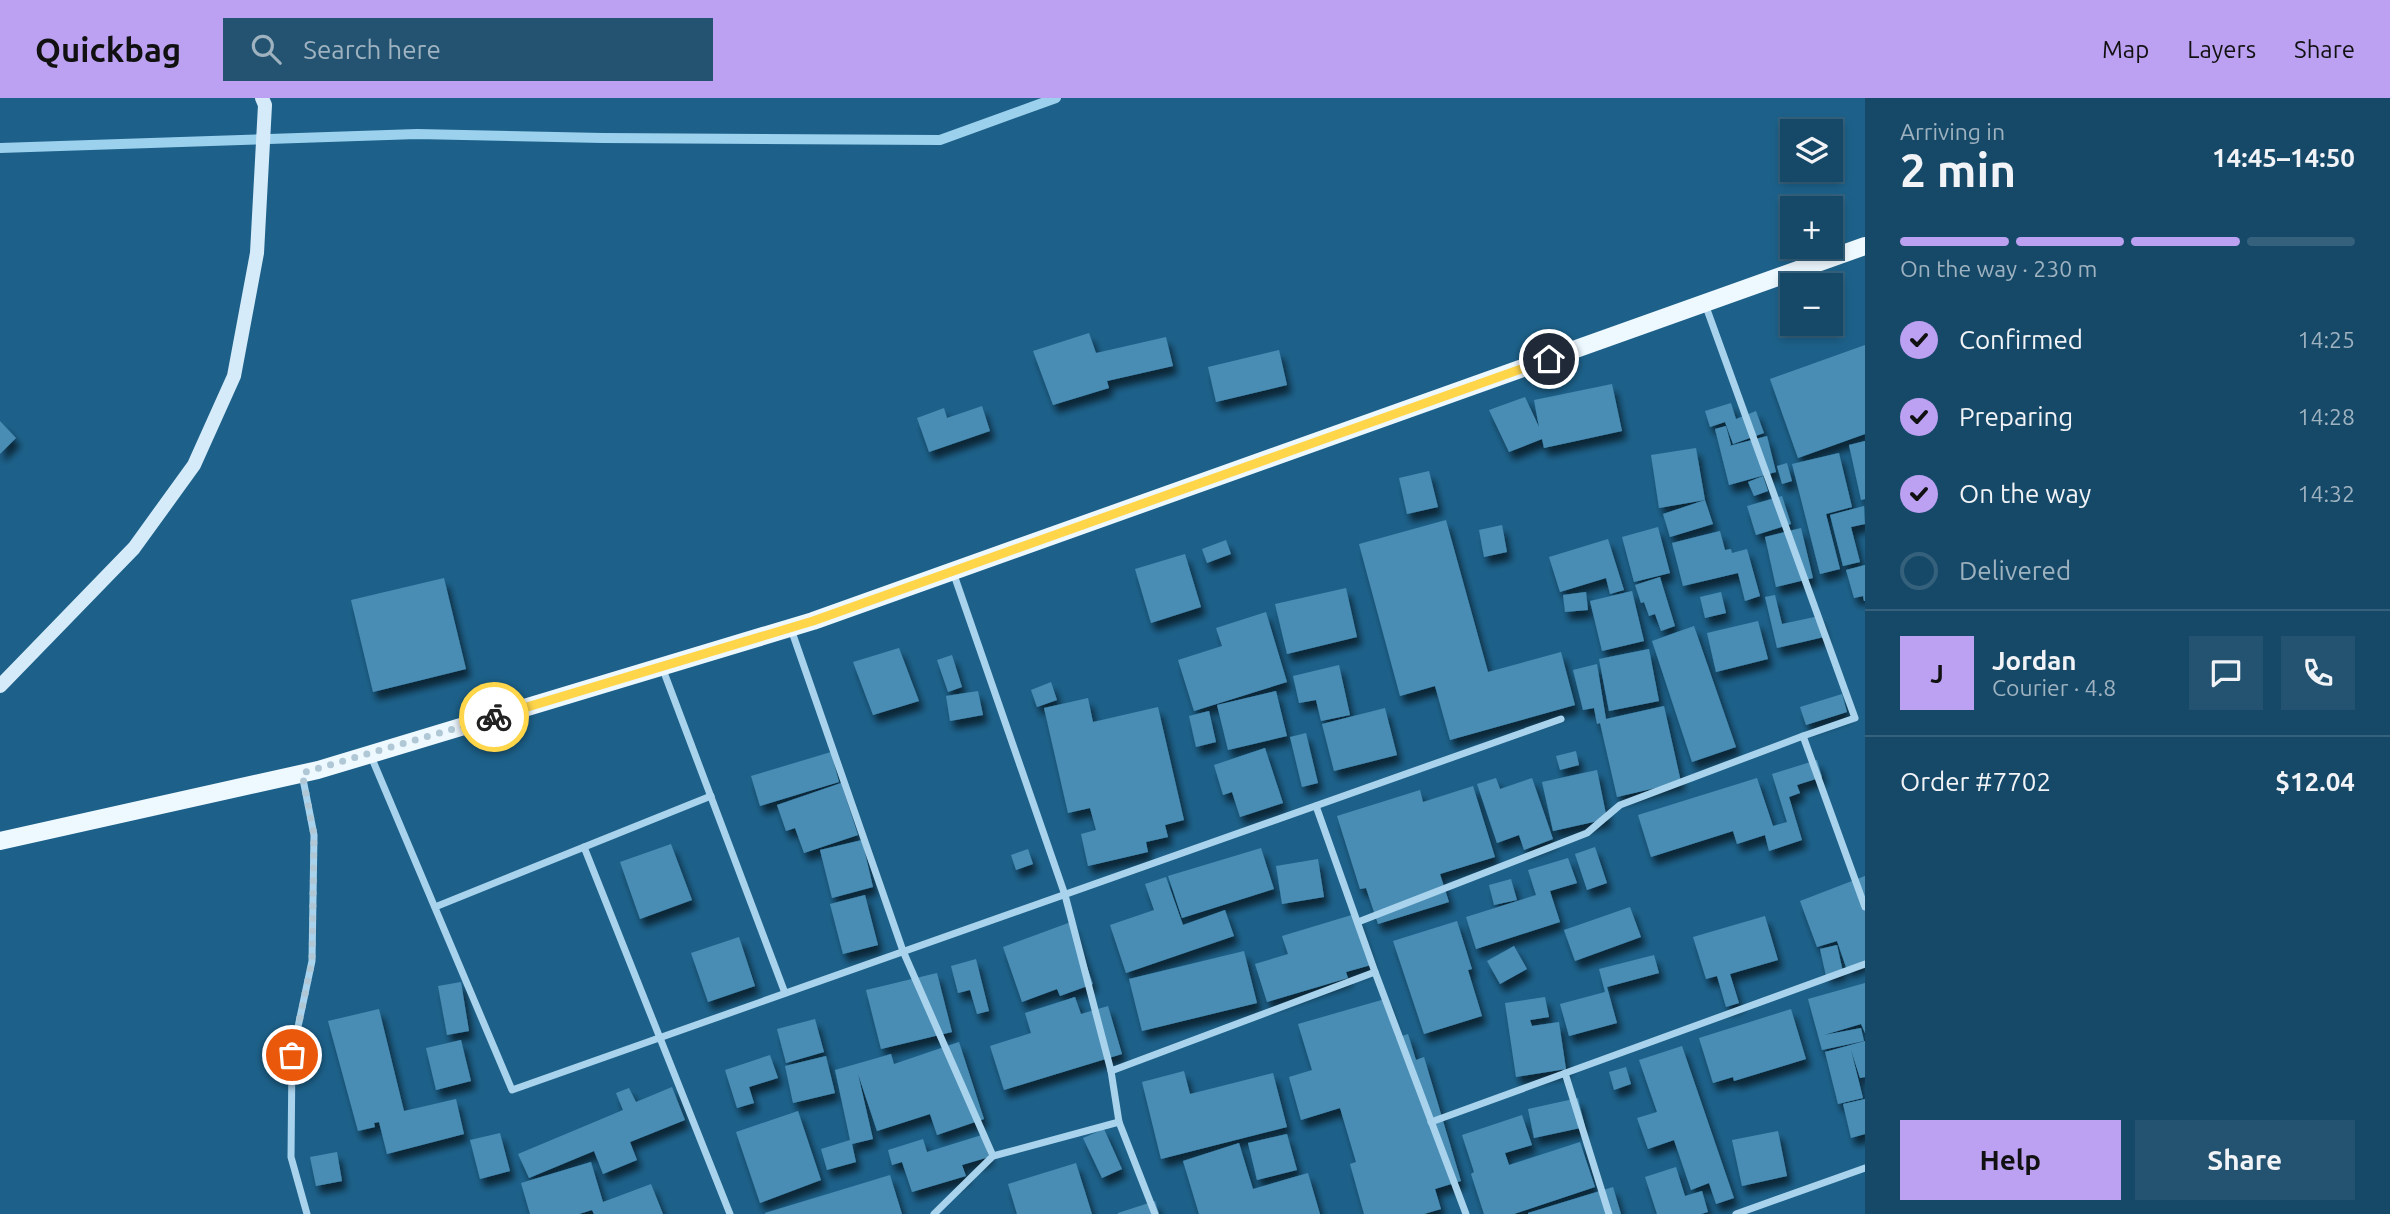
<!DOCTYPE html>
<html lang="en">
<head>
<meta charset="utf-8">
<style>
  :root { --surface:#164968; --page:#235371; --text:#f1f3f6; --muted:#9eb2c0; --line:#35617c; --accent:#bca0f2 }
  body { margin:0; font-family:Ubuntu,sans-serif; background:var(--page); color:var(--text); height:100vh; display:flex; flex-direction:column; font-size:26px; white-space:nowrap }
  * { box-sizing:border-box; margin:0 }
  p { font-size:23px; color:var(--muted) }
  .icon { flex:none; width:38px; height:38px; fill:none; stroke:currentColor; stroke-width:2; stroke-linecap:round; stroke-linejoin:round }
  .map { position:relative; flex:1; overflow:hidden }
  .side { display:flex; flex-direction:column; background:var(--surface); width:525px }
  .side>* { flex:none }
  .controls { position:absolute; left:1780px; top:21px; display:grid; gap:14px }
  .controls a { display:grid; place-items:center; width:63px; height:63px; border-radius:0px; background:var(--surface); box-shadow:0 4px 10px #0003,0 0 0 2px var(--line); font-size:35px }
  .pin { position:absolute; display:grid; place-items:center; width:60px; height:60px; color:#fff; margin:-30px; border:4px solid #fff; border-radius:50%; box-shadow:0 2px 7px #0007 }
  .courier { position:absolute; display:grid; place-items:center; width:70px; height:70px; margin:-35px; border:5px solid #ffd54a; border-radius:50%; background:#fff; color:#222; box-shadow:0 2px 9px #0007 }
  .headline em { font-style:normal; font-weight:700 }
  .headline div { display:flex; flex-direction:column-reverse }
  .headline { display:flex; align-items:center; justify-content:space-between; height:119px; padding:0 35px }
  h1 { font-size:46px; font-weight:700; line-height:52px }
  .bar { display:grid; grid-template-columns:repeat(4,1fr); gap:10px 7px; align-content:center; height:84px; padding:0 35px }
  .bar i { height:9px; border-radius:5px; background:var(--line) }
  .bar .active { background:var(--accent) }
  .bar p { grid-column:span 4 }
  .line { display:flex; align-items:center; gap:18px; padding:0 35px; border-top:2px solid var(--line) }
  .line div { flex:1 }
  .round { display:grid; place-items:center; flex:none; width:74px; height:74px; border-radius:0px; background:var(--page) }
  ol { padding:0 35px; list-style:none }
  li { display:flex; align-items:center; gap:21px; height:77px }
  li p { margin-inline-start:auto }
  li .icon { padding:7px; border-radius:50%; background:var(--accent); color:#111; stroke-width:4 }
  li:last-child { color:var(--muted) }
  li i { width:38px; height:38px; border:4px solid var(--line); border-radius:50% }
  .button { display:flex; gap:14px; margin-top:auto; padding:14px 35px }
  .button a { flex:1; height:80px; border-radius:0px; background:var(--accent); color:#111; font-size:28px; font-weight:700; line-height:80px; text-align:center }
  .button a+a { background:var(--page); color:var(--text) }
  header { display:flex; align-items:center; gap:42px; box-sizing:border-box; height:98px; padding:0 35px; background:var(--accent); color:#111 }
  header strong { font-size:33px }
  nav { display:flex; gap:38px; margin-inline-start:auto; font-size:24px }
  .search { width:490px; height:63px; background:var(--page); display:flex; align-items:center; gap:18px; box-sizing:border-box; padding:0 24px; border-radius:0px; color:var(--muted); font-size:26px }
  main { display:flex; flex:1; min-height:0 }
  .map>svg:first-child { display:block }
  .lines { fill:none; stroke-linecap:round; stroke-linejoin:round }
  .stream { stroke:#9cd1ee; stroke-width:10 }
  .building { fill:#4a8db4; filter:url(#shadow) }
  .street { stroke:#a9d3ec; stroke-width:7 }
  .secondary { stroke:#d5ebf9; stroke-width:14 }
  .primary { stroke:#eef8ff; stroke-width:18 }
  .done { stroke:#b0c8d6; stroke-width:7; stroke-dasharray:0 12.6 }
  .route { stroke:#ffd54a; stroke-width:9 }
</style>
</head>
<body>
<header>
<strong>Quickbag</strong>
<div class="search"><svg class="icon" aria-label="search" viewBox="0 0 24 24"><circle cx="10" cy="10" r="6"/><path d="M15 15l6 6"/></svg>Search here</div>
<nav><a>Map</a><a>Layers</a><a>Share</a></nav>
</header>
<main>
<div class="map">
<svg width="1865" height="1116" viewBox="0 0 1865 1116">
  <defs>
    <filter id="shadow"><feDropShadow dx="4.5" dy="8" stdDeviation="3.5" flood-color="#0009"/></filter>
  </defs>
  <rect width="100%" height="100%" fill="#1d618a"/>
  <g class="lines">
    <path class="stream" d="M 0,50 L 417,36 L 603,40 L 940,42 L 1056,0"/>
  </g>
  <g class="building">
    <path d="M 1089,235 L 1096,255 L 1166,239 L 1173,268 L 1107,283 L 1109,290 L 1053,307 L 1033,253 Z"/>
    <path d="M 1865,247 L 1865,336 L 1798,360 L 1770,281 Z"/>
    <path d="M 1279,252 L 1287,287 L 1216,304 L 1208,269 Z"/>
    <path d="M 1612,286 L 1622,333 L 1544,350 L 1542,341 L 1509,354 L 1489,312 L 1525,299 L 1539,329 L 1534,302 Z"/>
    <path d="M 1731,305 L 1736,321 L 1756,313 L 1764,335 L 1733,346 L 1725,324 L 1710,329 L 1705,313 Z"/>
    <path d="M 982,308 L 990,333 L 929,354 L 917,320 L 944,310 L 947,320 Z"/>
    <path d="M 0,323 L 16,340 L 0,356 Z"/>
    <path d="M 1726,328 L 1731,347 L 1729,348 L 1767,338 L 1776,374 L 1729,387 L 1715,331 Z"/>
    <path d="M 1865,343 L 1865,401 L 1861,402 L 1849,347 Z"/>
    <path d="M 1696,350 L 1705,402 L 1659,410 L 1651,357 Z"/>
    <path d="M 1839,355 L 1852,409 L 1826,416 L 1840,471 L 1820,476 L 1792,366 Z"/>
    <path d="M 1787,365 L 1792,383 L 1782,386 L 1777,368 Z"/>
    <path d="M 1429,373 L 1438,409 L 1407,416 L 1399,380 Z"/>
    <path d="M 1763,378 L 1768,393 L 1754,398 L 1748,384 Z"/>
    <path d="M 1782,398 L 1791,426 L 1756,437 L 1747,408 Z"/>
    <path d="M 1705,402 L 1713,426 L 1670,439 L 1663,416 Z"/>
    <path d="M 1864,408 L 1865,426 L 1851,429 L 1860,464 L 1843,468 L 1830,417 Z"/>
    <path d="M 1446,422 L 1488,574 L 1561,554 L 1575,607 L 1450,642 L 1435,588 L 1400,598 L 1359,446 Z"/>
    <path d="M 1502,427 L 1507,454 L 1484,459 L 1479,432 Z"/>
    <path d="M 1658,429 L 1670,475 L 1634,484 L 1622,439 Z"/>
    <path d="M 1801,430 L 1813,480 L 1776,489 L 1765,439 Z"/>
    <path d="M 1720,433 L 1725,452 L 1731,451 L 1732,455 L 1747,451 L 1760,498 L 1745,503 L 1738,475 L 1683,488 L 1672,445 Z"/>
    <path d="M 1608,441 L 1624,492 L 1610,496 L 1606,480 L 1560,494 L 1549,459 Z"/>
    <path d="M 1226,442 L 1231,456 L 1207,465 L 1202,451 Z"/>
    <path d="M 1185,456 L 1201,509 L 1151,525 L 1135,471 Z"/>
    <path d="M 1865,467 L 1865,503 L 1864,503 L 1863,498 L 1854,500 L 1846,472 Z"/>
    <path d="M 1660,479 L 1675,528 L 1661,533 L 1655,516 L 1649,518 L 1644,504 L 1641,505 L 1635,487 Z"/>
    <path d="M 444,480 L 466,571 L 373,594 L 351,502 Z"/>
    <path d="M 1346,490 L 1357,539 L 1287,556 L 1275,506 Z"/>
    <path d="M 1632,493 L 1644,543 L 1602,553 L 1590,503 Z"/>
    <path d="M 1586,494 L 1588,512 L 1565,514 L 1563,497 Z"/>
    <path d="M 1721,494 L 1726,515 L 1705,520 L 1700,499 Z"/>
    <path d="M 1775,497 L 1782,526 L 1819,518 L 1824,539 L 1777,550 L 1765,499 Z"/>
    <path d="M 1266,514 L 1287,584 L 1194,613 L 1178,562 L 1222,548 L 1216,530 Z"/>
    <path d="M 1758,523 L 1768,561 L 1716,574 L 1707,535 Z"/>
    <path d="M 1694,528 L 1736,649 L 1692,664 L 1652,543 Z"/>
    <path d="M 899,550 L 919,603 L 873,617 L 853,564 Z"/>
    <path d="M 1649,551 L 1659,603 L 1609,613 L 1599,561 Z"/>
    <path d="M 952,557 L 962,589 L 948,594 L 937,562 Z"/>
    <path d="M 1597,566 L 1606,621 L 1664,608 L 1681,684 L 1617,699 L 1600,625 L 1597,626 L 1594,610 L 1583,612 L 1573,572 Z"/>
    <path d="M 1339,567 L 1350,617 L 1321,623 L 1316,602 L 1299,605 L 1293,578 Z"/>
    <path d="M 1051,584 L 1057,602 L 1037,609 L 1031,592 Z"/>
    <path d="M 978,593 L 983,617 L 950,623 L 946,598 Z"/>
    <path d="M 1276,593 L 1287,638 L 1228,652 L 1217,607 Z"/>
    <path d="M 1842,596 L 1847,614 L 1806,627 L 1800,609 Z"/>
    <path d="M 1088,600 L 1093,624 L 1158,609 L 1184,722 L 1165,727 L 1168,739 L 1146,744 L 1148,754 L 1088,768 L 1081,736 L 1096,732 L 1090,710 L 1068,715 L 1044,610 Z"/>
    <path d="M 1385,610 L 1397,657 L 1334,673 L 1322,626 Z"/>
    <path d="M 1209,613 L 1216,644 L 1196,649 L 1189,618 Z"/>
    <path d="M 1306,635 L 1318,685 L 1302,689 L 1290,639 Z"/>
    <path d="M 1265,650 L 1283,705 L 1240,719 L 1232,694 L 1223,697 L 1214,667 Z"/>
    <path d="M 1576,653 L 1579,667 L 1560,672 L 1556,658 Z"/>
    <path d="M 831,654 L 839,684 L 760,708 L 751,678 Z"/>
    <path d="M 1817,662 L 1822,679 L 1797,687 L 1800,695 L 1789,699 L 1802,742 L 1769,753 L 1765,737 L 1737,746 L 1733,733 L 1651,759 L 1638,717 L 1757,680 L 1773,728 L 1787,724 L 1772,676 Z"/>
    <path d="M 1597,672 L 1607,721 L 1553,733 L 1542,684 Z"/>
    <path d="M 1496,680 L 1500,691 L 1532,680 L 1553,741 L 1524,752 L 1519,737 L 1497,745 L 1477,686 Z"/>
    <path d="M 841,685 L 858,737 L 804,755 L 795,730 L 786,733 L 777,707 Z"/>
    <path d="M 1473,688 L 1495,759 L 1440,776 L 1449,804 L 1378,826 L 1366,790 L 1360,791 L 1337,718 L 1420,692 L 1423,704 Z"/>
    <path d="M 862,742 L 873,789 L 832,800 L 820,752 Z"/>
    <path d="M 671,746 L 692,802 L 640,821 L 620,764 Z"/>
    <path d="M 1595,749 L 1607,785 L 1587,792 L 1575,756 Z"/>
    <path d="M 1261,750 L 1274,791 L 1182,820 L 1168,778 Z"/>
    <path d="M 1028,751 L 1033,766 L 1016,772 L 1011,757 Z"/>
    <path d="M 1568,760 L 1577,785 L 1550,793 L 1560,824 L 1476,851 L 1466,819 L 1536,797 L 1528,772 Z"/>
    <path d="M 1318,761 L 1324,799 L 1282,806 L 1276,768 Z"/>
    <path d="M 1865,778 L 1865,865 L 1847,872 L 1837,843 L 1817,849 L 1800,803 Z"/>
    <path d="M 1166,779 L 1183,827 L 1225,812 L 1234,838 L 1126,875 L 1110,827 L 1154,812 L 1145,786 Z"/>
    <path d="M 1511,781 L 1517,802 L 1494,807 L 1489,787 Z"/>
    <path d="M 865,797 L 878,847 L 843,856 L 830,806 Z"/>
    <path d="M 1630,809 L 1641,839 L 1575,863 L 1564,832 Z"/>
    <path d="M 1355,816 L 1371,867 L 1346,874 L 1348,880 L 1267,904 L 1255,866 L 1288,856 L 1282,838 Z"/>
    <path d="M 1765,818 L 1778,862 L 1730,876 L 1739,905 L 1726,909 L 1717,878 L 1706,881 L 1693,839 Z"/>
    <path d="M 1457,823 L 1472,871 L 1468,872 L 1482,918 L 1424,936 L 1393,843 Z"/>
    <path d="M 1071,824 L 1093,886 L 1060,898 L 1057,891 L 1022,904 L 1003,849 Z"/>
    <path d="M 739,839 L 755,888 L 708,904 L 691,855 Z"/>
    <path d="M 1837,847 L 1843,874 L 1826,878 L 1820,851 Z"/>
    <path d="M 1514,848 L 1527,871 L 1500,886 L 1487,863 Z"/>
    <path d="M 1244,853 L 1257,905 L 1142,933 L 1129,881 Z"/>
    <path d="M 1654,857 L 1659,875 L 1607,889 L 1617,925 L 1569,938 L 1560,906 L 1605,894 L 1599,871 Z"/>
    <path d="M 976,861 L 989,913 L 977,916 L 970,892 L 958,895 L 951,868 Z"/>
    <path d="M 937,875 L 952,934 L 881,951 L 866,892 Z"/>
    <path d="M 461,884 L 469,933 L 447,937 L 438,888 Z"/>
    <path d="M 1865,885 L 1865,935 L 1861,926 L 1824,937 L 1861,930 L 1864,943 L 1822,952 L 1808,901 Z"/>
    <path d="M 1075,899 L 1081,916 L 1108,908 L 1122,956 L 1004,992 L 990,948 L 1031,935 L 1025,915 Z"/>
    <path d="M 1545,899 L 1549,919 L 1530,922 L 1532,928 L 1559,924 L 1566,971 L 1516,979 L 1505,905 Z"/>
    <path d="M 1385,901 L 1396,940 L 1408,936 L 1416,962 L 1424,959 L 1461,1083 L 1435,1091 L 1441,1111 L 1424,1116 L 1364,1116 L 1350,1066 L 1356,1064 L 1340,1010 L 1301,1022 L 1289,979 L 1312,972 L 1298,926 Z"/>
    <path d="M 379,911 L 404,1013 L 456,1001 L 464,1036 L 387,1056 L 379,1024 L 374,1025 L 375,1029 L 358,1033 L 328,923 Z"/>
    <path d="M 1791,911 L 1806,961 L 1734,983 L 1733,979 L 1713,985 L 1699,940 Z"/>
    <path d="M 815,921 L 824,954 L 786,965 L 777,931 Z"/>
    <path d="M 461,942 L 471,983 L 436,992 L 426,950 Z"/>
    <path d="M 1865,943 L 1865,979 L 1860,980 L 1851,952 L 1863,1000 L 1838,1006 L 1825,954 Z"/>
    <path d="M 959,944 L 984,1021 L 937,1037 L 930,1016 L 877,1033 L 858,976 L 873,1041 L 852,1046 L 856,1064 L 827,1072 L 821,1051 L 850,1042 L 835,972 L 891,956 L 894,966 Z"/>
    <path d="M 1682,948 L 1734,1100 L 1716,1106 L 1709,1085 L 1691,1092 L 1674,1042 L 1648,1051 L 1637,1020 L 1657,1014 L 1639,962 Z"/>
    <path d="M 770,957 L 778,980 L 749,989 L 754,1005 L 737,1010 L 725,972 Z"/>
    <path d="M 826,958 L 835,995 L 793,1005 L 785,968 Z"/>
    <path d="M 1626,969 L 1631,986 L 1614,992 L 1609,974 Z"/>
    <path d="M 1184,973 L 1190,996 L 1273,975 L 1287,1029 L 1161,1061 L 1142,984 Z"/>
    <path d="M 672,989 L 685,1022 L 630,1044 L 637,1062 L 603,1076 L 594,1053 L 529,1080 L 518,1056 L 623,1012 L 616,995 L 629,990 L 636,1004 Z"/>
    <path d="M 1578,1000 L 1585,1029 L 1534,1040 L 1528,1011 Z"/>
    <path d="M 1865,1001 L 1865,1036 L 1851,1040 L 1843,1006 Z"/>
    <path d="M 798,1013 L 821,1082 L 760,1105 L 736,1034 Z"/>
    <path d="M 1522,1017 L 1532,1047 L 1505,1055 L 1509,1067 L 1580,1044 L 1595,1089 L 1514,1116 L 1484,1116 L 1471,1076 L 1474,1074 L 1462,1037 Z"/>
    <path d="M 1104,1031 L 1122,1071 L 1102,1080 L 1083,1040 Z"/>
    <path d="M 1778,1033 L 1787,1078 L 1742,1088 L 1732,1042 Z"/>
    <path d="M 500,1035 L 510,1073 L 480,1081 L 470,1042 Z"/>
    <path d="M 1287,1036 L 1297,1072 L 1257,1082 L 1248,1045 Z"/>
    <path d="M 982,1037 L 989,1059 L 962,1067 L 966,1078 L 912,1094 L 902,1064 L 892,1067 L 888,1052 L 923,1041 L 927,1054 Z"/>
    <path d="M 1239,1045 L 1253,1091 L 1308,1075 L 1320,1116 L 1199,1116 L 1183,1063 Z"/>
    <path d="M 337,1054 L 342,1083 L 316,1088 L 310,1059 Z"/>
    <path d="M 591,1064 L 603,1104 L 651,1086 L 663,1116 L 594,1116 L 592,1112 L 579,1116 L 530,1116 L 521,1085 Z"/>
    <path d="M 1076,1065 L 1092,1116 L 1017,1116 L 1008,1086 Z"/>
    <path d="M 1676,1069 L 1685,1098 L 1702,1093 L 1708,1114 L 1701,1116 L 1657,1116 L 1645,1079 Z"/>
    <path d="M 890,1077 L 902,1116 L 765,1116 L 765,1115 Z"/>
    <path d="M 1613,1089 L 1621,1116 L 1528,1116 L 1528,1115 Z"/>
    <path d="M 1155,1103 L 1159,1116 L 1118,1116 L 1118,1115 Z"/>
  </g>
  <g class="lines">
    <g class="street">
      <path d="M 1705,206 L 1855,620 L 1803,638"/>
      <path d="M 953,474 L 1065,797 L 1111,973 L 1119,1024 L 1155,1116"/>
      <path d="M 791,531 L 903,853 L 993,1058"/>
      <path d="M 662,569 L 785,895"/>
      <path d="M 370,656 L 512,992 L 1561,621"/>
      <path d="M 302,676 L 314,737 L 312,863 L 292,957 L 291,1059 L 307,1116"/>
      <path d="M 1316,708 L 1375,874 L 1466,1116"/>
      <path d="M 584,749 L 730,1116"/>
      <path d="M 435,809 L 711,698"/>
      <path d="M 1358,824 L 1587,735 L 1620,707 L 1803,638 L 1865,809"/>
      <path d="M 1111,973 L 1375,874"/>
      <path d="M 1565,975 L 1609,1116"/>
      <path d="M 1431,1024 L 1865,866"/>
      <path d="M 934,1116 L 993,1058 L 1119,1024"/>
      <path d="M 1736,1116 L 1865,1070"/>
    </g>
    <path class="secondary" d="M 0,588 L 134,450 L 194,367 L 234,278 L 257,155 L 265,7 L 262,0"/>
    <path class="primary" d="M 0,743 L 318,672 L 813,523 L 1865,148"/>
  </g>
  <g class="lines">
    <path class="done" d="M 292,957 L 312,863 L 314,737 L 302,675 L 494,619"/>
    <path class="route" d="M 494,619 L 813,523 L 1549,261"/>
  </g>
</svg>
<div class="controls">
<a><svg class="icon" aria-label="layers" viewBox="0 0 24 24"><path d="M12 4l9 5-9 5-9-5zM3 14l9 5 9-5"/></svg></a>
<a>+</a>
<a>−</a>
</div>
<div class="pin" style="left:292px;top:957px;background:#ea580c"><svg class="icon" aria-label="bag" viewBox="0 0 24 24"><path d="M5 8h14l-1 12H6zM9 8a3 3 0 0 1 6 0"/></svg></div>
<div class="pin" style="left:1549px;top:261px;background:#1f2937"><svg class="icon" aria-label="home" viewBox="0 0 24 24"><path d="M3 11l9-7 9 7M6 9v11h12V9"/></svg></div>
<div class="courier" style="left:494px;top:619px"><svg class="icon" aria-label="bike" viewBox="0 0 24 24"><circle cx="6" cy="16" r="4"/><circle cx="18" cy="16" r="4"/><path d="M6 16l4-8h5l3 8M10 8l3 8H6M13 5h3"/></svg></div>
</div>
<section class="side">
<div class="headline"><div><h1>2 min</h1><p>Arriving in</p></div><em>14:45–14:50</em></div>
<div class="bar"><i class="active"></i><i class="active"></i><i class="active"></i><i></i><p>On the way · 230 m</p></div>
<ol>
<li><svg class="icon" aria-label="check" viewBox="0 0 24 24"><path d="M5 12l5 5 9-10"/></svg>Confirmed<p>14:25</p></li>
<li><svg class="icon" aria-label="check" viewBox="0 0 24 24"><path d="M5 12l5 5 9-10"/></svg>Preparing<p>14:28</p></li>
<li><svg class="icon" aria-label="check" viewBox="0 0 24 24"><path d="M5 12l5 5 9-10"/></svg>On the way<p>14:32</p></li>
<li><i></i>Delivered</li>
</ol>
<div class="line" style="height:126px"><b class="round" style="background:var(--accent);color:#111">J</b><div><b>Jordan</b><p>Courier · 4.8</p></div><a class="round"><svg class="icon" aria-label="chat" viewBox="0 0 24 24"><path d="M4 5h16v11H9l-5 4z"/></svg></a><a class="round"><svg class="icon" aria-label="phone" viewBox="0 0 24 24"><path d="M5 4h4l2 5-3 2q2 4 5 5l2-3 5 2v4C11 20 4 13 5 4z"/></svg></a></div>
<div class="line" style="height:91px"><div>Order #7702</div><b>$12.04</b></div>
<div class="button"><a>Help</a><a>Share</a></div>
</section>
</main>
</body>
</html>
